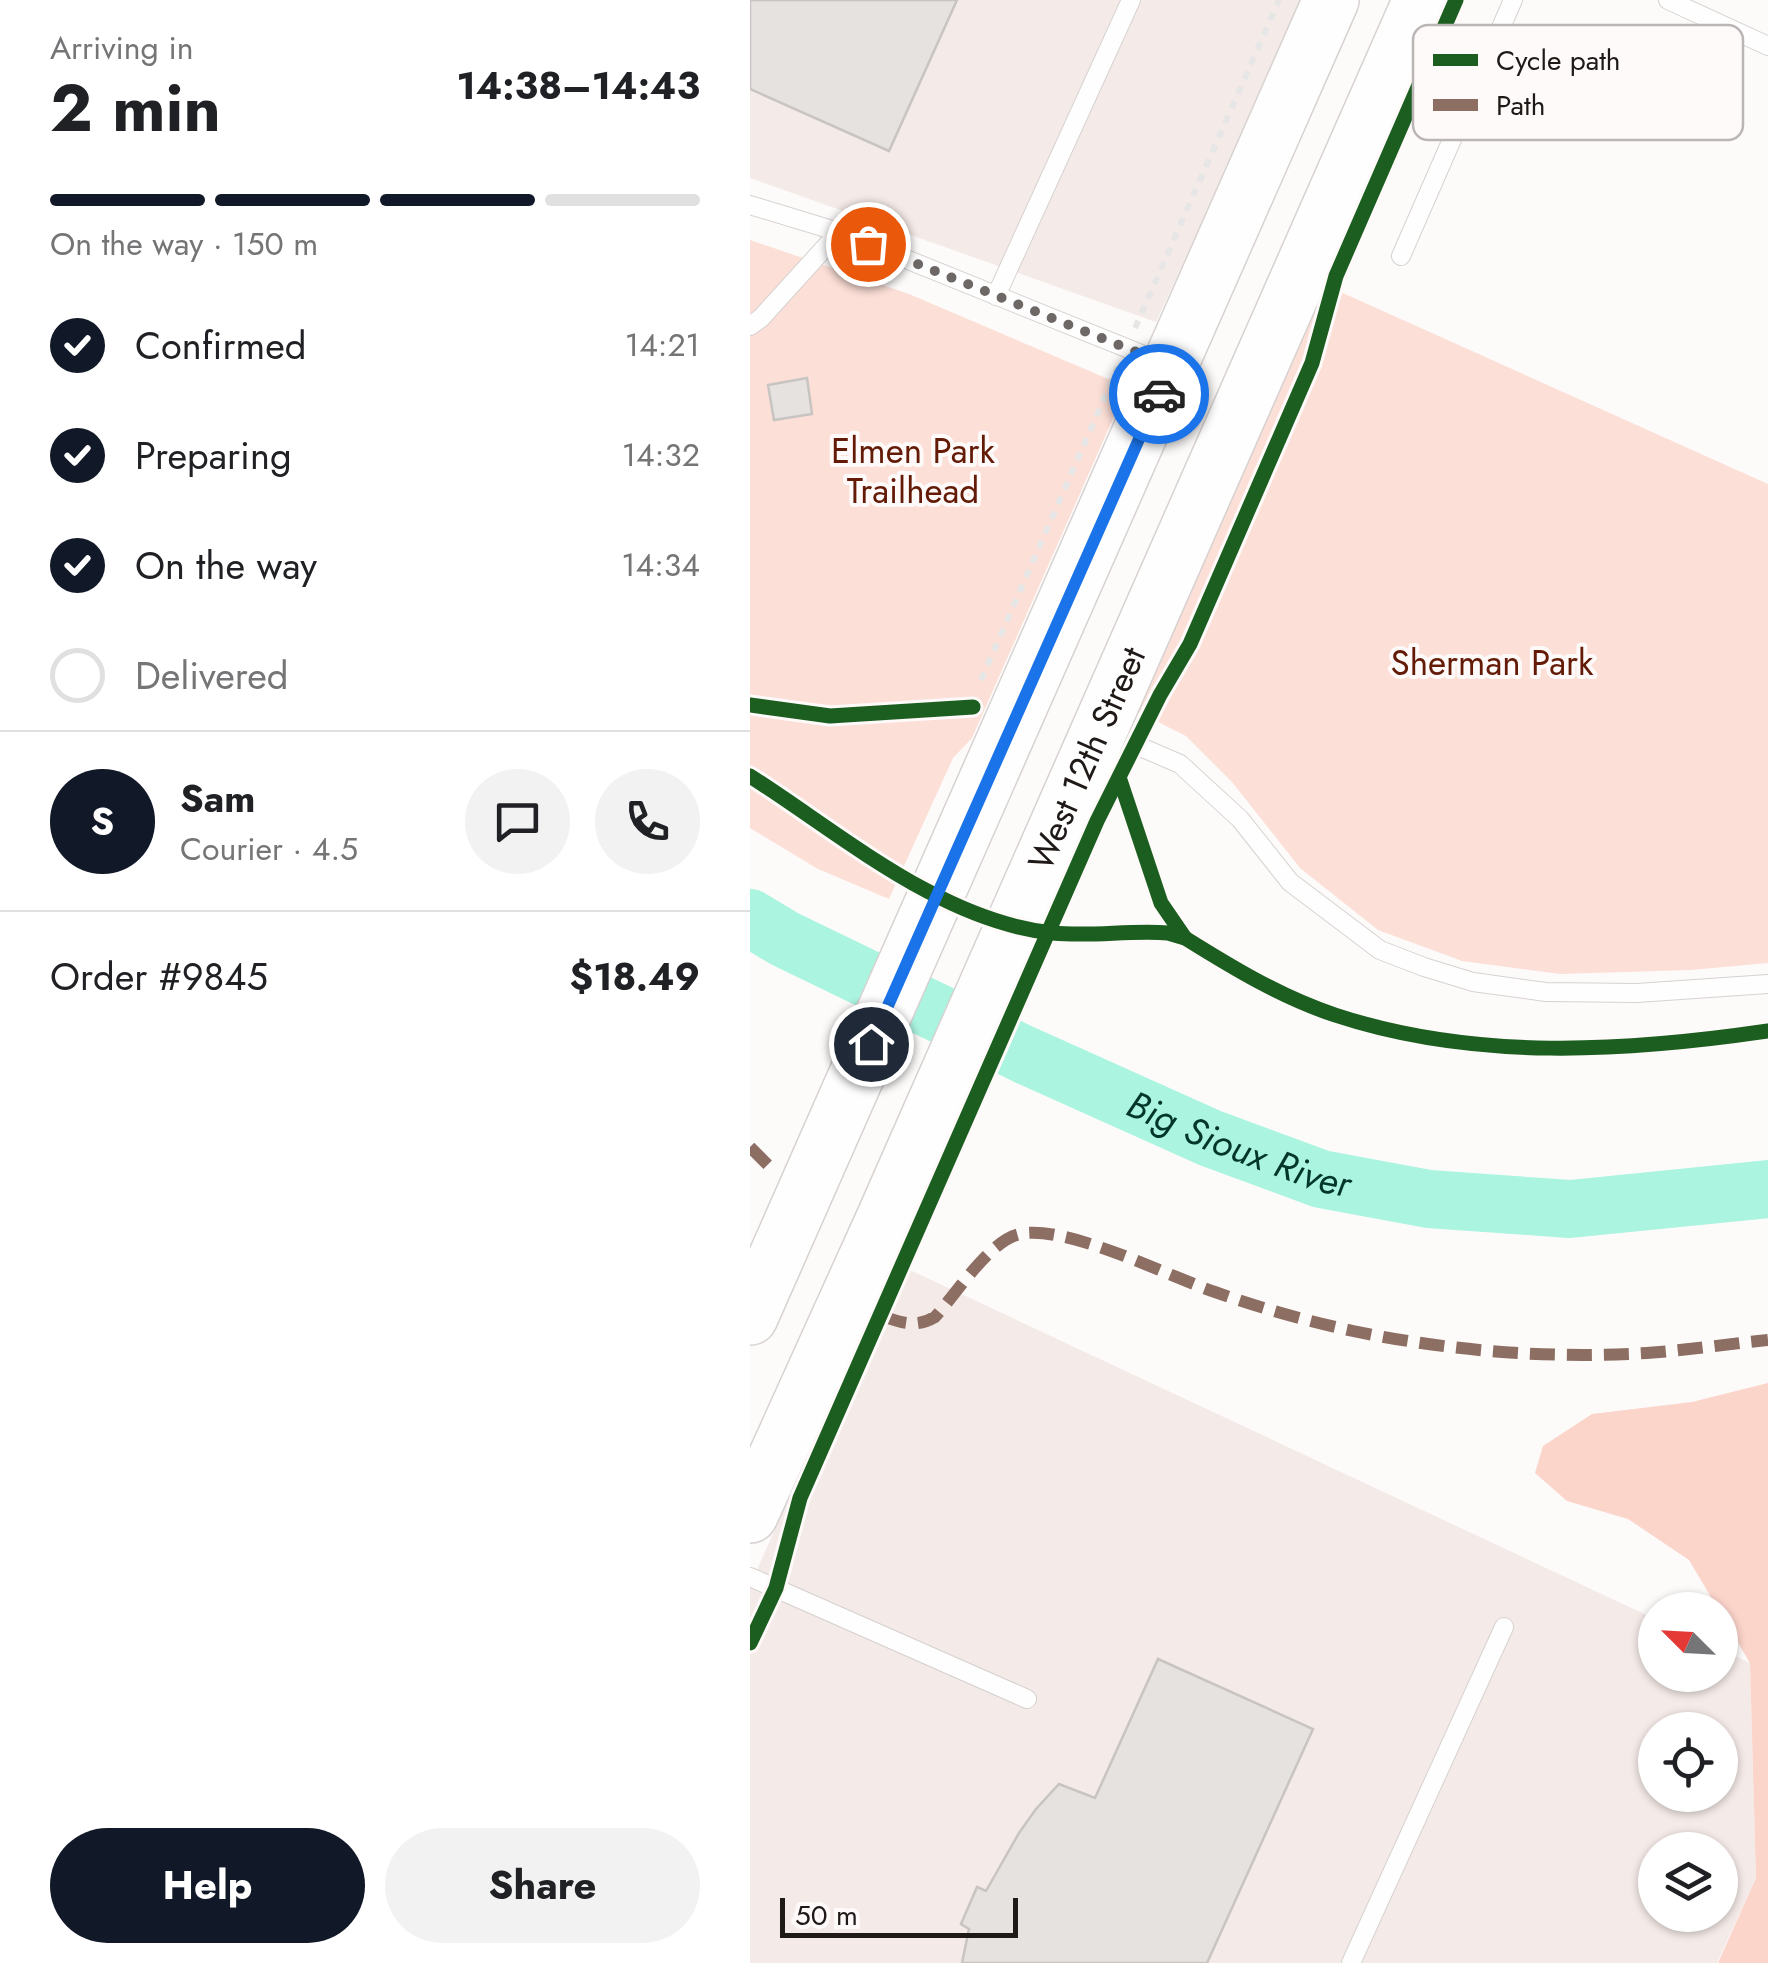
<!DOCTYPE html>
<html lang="en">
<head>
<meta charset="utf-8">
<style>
  :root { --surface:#fff; --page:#f2f2f2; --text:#202124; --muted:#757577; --line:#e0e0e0; --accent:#111827 }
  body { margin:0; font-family:Jost,sans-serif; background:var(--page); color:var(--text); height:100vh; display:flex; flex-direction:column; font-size:38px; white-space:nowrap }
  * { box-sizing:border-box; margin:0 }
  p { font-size:32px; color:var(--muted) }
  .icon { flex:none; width:55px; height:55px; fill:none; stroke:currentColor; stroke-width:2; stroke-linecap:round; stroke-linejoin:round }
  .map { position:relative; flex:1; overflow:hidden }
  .drawer { display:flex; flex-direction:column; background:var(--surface); width:750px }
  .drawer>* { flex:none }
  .needle { width:65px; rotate:294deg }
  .fabs { position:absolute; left:888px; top:1592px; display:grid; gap:20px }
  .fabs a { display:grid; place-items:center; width:100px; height:100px; border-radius:50%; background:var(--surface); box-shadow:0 2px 8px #0004; font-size:50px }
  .scale { position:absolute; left:30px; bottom:25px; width:238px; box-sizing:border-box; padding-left:10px; border:5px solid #1f1917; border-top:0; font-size:28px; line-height:35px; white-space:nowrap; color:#1f1917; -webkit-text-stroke:8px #fefaf9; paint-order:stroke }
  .pin { position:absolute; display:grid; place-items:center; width:85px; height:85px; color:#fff; margin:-42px; border:5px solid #fff; border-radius:50%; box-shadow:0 2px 10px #0007 }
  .courier { position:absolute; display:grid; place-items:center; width:100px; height:100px; margin:-50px; border:8px solid #1a73e8; border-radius:50%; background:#fff; color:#222; box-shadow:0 2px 12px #0007 }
  .overview em { font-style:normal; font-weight:700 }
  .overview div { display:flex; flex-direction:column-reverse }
  .overview { display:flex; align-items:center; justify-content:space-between; height:170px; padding:0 50px }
  h1 { font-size:65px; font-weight:700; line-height:75px }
  .bar { display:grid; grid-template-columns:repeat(4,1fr); gap:15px 10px; align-content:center; height:120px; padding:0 50px }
  .bar i { height:12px; border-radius:8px; background:var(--line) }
  .bar .on { background:var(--accent) }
  .bar p { grid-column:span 4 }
  .line { display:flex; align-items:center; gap:25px; padding:0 50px; border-top:2px solid var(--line) }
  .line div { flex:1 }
  .round { display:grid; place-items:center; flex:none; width:105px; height:105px; border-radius:52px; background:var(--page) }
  ol { padding:0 50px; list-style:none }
  li { display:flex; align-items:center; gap:30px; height:110px }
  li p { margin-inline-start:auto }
  li .icon { padding:10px; border-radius:50%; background:var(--accent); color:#fff; stroke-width:4 }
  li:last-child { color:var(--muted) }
  li i { width:55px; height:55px; border:5px solid var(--line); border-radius:50% }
  .cta { display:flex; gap:20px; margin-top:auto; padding:20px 50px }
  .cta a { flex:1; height:115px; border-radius:60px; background:var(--accent); color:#fff; font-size:40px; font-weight:700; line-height:115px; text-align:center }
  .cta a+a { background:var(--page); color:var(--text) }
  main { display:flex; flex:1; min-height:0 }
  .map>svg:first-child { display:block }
  .built { fill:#f4eae7; fill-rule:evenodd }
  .green { fill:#fcdfd7 }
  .forest { fill:#fbd4ca }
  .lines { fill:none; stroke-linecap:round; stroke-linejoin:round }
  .river { stroke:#abf4e0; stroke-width:58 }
  .building { fill:#e6e2e0; stroke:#c8c4c2; stroke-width:2.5 }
  .lane-casing { stroke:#d6d2d0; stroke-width:20 }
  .primary-casing { stroke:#d6d2d0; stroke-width:58 }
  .path { stroke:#e6e6e6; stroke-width:6; stroke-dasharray:8 8; stroke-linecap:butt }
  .lane { stroke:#fffefe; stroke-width:18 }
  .primary { stroke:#fffefe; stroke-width:55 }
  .quiet { stroke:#8d6e63; stroke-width:12; stroke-dasharray:25 12; stroke-linecap:butt }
  .cycleway-casing { stroke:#fefaf9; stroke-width:21 }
  .cycleway { stroke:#1b5e20; stroke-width:15 }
  .done { stroke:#6d6866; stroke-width:10; stroke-dasharray:0 18 }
  .route { stroke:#1a73e8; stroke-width:12 }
  .labels { text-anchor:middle; stroke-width:8; stroke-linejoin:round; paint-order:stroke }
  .park-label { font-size:35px; fill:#631a06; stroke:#fefaf9 }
  .street-label { font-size:35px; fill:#1f1917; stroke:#fefaf9 }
  .water-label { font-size:38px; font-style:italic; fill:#02362b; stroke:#fefaf9 }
  .key { fill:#fefaf9; stroke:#bbb6b5; stroke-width:2.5 }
  .key-label { font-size:28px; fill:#1f1917 }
</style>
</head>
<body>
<main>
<section class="drawer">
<div class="overview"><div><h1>2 min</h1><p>Arriving in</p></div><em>14:38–14:43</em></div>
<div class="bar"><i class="on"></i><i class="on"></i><i class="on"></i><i></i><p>On the way · 150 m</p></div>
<ol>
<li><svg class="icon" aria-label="check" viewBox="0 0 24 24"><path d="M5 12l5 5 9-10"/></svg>Confirmed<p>14:21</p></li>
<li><svg class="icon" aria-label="check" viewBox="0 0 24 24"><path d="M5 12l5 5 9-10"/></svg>Preparing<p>14:32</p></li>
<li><svg class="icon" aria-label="check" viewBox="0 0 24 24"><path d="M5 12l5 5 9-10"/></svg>On the way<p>14:34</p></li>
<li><i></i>Delivered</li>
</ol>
<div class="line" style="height:180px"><b class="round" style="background:var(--accent);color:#fff">S</b><div><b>Sam</b><p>Courier · 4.5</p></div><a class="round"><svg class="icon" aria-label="chat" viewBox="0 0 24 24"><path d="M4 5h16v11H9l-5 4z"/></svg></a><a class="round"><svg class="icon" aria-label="phone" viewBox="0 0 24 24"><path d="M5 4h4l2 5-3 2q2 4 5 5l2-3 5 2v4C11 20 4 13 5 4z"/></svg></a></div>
<div class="line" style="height:130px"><div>Order #9845</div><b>$18.49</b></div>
<div class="cta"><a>Help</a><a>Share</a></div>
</section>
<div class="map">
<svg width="1018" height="1963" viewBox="0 0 1018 1963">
  <rect width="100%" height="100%" fill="#fdfbfa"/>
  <g class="built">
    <path d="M 0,0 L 555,0 L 406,322 L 0,178 Z"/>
    <path d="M 145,1263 L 905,1619 L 905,1675 L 970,1675 L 970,1649 L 1000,1663 L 1006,1878 L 967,1963 L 0,1963 L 0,1585 ZM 905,1730 L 970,1730 L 970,1795 L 905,1795 ZM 905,1850 L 970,1850 L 970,1915 L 905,1915 Z"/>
  </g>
  <g class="green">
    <path d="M 0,240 L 159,294 L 377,387 L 222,738 L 203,758 L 139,899 L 68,869 L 0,828 Z"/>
    <path d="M 575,285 L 1018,484 L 1018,963 L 941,970 L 810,974 L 712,961 L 628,930 L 550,868 L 482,782 L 436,736 L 388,712 Z"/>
  </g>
  <path class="forest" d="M 1018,1383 L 1018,1963 L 968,1963 L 1006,1878 L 1000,1663 L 939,1560 L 878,1519 L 817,1501 L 785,1473 L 793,1446 L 842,1414 L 942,1402 Z"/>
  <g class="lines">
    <path class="river" id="s1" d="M 0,918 L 35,939 L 275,1055 L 460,1138 L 571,1179 L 679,1199 L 820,1209 L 1018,1189"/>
  </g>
  <g class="building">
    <path d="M 0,0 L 207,0 L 139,151 L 0,89 Z"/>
    <path d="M 57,378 L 62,414 L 24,420 L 18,385 Z"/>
    <path d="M 408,1659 L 563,1729 L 457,1963 L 212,1963 L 219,1929 L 211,1924 L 227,1887 L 236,1891 L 269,1833 L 286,1809 L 309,1784 L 345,1798 Z"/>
  </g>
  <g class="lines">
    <defs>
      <g id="lane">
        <path d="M 918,0 L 1018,46"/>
        <path d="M 0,205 L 89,232 L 416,364"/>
        <path d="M 651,256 L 763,0"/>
        <path d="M 246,296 L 381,0"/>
        <path d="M 0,326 L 11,318 L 89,232"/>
        <path d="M 386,745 L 430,764 L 490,819 L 540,882 L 630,950 L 674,967 L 723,982 L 796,992 L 887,993 L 1018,984"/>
        <path d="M 0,1577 L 277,1699"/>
        <path d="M 601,1963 L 754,1627"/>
      </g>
      <g id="primary">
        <path d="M 0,1317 L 581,0"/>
        <path id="s2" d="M 0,1515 L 134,1219 L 671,0"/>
      </g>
    </defs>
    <use href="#lane" class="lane-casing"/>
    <use href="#primary" class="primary-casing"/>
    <g class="path">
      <path d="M 385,328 L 529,0"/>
      <path d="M 231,680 L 368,367"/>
    </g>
    <use href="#lane" class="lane"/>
    <use href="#primary" class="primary"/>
    <g class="quiet">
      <path d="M 0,1147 L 25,1172"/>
      <path d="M 132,1316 C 152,1323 166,1328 185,1317 C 206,1294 240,1240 270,1234 C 316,1224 418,1276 465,1292 C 510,1308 557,1321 603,1331 C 700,1351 799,1359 897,1353 C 938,1350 978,1344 1018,1340"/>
    </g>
    <defs>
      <g id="cycleway">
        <path d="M 0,705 L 80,716 L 223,707"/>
        <path d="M 0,776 C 91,834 192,922 303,933 C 341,937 380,930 418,933 L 435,938 C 483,968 531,997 585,1015 C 724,1061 875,1052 1018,1031"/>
        <path d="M 370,780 L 411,903 L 435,938"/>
        <path d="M 0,1643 L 26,1588 L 50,1498 L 347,821 L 410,695 L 440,644 L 562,363 L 586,276 L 706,0"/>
      </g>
    </defs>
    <use href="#cycleway" class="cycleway-casing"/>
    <use href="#cycleway" class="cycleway"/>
  </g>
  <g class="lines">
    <path class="done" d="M 118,244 L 421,366 L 409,394"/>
    <path class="route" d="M 121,1044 L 409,394"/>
  </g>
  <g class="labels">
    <g class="park-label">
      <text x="163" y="463">Elmen Park<tspan x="163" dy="40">Trailhead</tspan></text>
      <text x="742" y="675">Sherman Park</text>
    </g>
    <g class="street-label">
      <text dy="12" stroke="none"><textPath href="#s2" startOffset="828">West 12th Street</textPath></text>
    </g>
    <g class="water-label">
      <text dy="13" stroke="none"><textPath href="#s1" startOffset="540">Big Sioux River</textPath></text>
    </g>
  </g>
  <rect x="663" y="25" width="330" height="115" rx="15" class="key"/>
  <rect x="683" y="54" width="45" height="12" fill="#1b5e20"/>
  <rect x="683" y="99" width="45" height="12" fill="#8d6e63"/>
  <g class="key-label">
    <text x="746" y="70">Cycle path</text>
    <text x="746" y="115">Path</text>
  </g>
</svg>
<div class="fabs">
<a><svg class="needle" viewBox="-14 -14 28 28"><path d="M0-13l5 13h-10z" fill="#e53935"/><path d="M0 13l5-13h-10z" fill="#757577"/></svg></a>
<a><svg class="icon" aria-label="locate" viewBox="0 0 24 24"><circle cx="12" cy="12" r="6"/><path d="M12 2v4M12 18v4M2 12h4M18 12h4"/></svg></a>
<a><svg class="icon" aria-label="layers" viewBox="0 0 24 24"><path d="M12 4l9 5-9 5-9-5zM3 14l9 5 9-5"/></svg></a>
</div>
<div class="scale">50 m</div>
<div class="pin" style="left:118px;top:244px;background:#ea580c"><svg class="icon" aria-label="bag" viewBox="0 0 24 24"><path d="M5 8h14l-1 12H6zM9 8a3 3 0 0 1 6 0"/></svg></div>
<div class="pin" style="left:121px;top:1044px;background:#1f2937"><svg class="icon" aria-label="home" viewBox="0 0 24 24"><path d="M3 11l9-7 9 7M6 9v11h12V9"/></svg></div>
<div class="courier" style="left:409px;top:394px"><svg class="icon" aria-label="car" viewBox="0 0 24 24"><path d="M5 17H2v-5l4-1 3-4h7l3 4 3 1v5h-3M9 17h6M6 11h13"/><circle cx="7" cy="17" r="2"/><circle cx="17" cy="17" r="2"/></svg></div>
</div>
</main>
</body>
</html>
